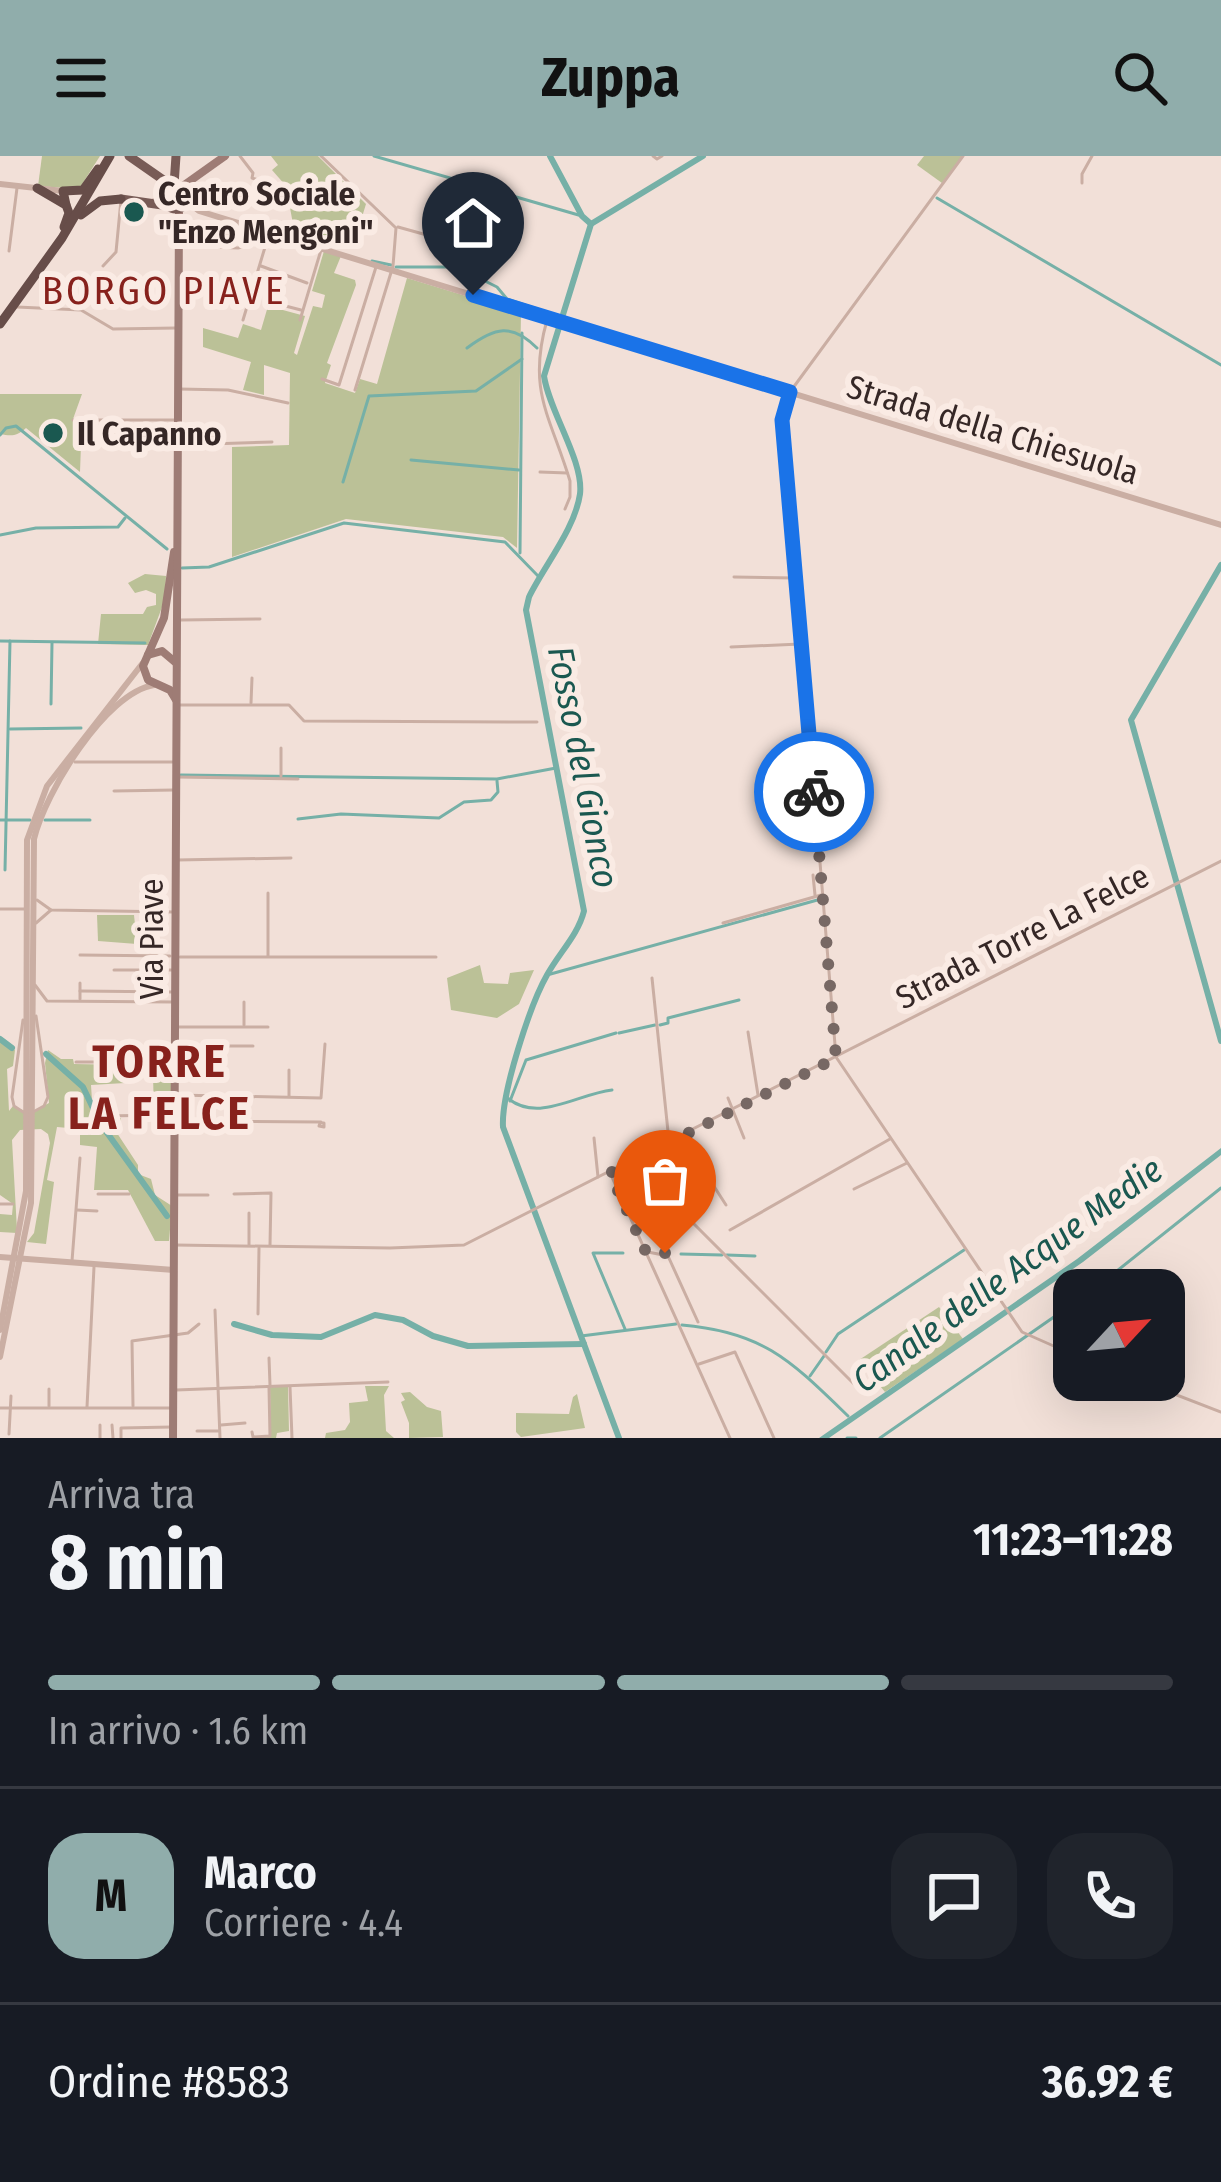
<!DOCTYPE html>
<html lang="it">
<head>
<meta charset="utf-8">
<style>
  :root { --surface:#171b24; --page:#20242c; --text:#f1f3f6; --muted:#9ea1a6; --line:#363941; --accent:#90adab }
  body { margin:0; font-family:"Fira Sans Condensed",sans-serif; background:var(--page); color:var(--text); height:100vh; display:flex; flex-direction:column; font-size:45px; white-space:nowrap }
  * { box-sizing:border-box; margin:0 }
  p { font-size:39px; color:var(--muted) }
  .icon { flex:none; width:66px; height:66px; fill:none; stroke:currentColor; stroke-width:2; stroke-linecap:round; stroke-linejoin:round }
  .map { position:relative; height:1282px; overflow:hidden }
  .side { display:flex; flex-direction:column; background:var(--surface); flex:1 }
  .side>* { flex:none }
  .needle { width:78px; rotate:64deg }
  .fabs { position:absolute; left:1053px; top:1113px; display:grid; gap:24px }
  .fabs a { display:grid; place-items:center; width:132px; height:132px; border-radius:24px; background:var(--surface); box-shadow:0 12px 48px #0002; font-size:60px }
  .pin { position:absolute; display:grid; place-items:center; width:102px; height:102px; color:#fff; margin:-123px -51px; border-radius:50% 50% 50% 0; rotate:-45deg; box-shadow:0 0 12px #0007 }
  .pin .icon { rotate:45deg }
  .courier { position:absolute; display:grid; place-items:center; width:120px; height:120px; margin:-60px; border:9px solid #1a73e8; border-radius:50%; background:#fff; color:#222; box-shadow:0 3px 15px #0007 }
  .summary em { font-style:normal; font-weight:700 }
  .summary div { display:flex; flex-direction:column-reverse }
  .summary { display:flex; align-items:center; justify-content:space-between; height:204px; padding:0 48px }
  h1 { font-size:78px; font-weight:700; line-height:90px }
  .bar { display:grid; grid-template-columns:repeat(4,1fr); gap:18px 12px; align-content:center; height:144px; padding:0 48px }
  .bar i { height:15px; border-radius:9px; background:var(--line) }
  .bar .selected { background:var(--accent) }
  .bar p { grid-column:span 4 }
  .line { display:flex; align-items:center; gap:30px; padding:0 48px; border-top:3px solid var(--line) }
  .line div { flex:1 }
  .round { display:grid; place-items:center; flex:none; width:126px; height:126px; border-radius:36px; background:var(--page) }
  header { display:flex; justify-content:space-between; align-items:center; height:156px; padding:0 48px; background:var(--accent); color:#111; font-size:54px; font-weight:700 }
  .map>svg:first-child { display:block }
  .green { fill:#bbc197 }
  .water { fill:#76b0a7 }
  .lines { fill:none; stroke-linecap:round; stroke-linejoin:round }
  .stream { stroke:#76b0a7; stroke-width:3 }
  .canal { stroke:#76b0a7; stroke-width:6 }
  .minor { stroke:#caaea3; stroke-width:3 }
  .tertiary { stroke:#caaea3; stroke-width:6 }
  .secondary { stroke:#9e7c75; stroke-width:8 }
  .primary { stroke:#785b56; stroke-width:9 }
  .trunk { stroke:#674d49; stroke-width:9 }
  .done { stroke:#776864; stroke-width:12; stroke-dasharray:0 21.6 }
  .route { stroke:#1a73e8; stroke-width:15 }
  .poi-dot { fill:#1a5850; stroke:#faebe4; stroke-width:4.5 }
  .labels { text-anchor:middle; stroke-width:12; stroke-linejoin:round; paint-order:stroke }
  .poi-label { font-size:33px; font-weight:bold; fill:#352726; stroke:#faebe4; text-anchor:start }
  .street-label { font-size:33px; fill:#352726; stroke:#faebe4 }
  .water-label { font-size:36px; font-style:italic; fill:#1a5850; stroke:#faebe4 }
  .quarter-label { font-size:39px; letter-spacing:3px; fill:#87211c; stroke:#faebe4 }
  .district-label { font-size:45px; font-weight:bold; letter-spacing:3px; fill:#87211c; stroke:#faebe4 }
</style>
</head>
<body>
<header><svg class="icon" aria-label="menu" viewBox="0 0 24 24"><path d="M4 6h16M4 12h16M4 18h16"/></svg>Zuppa<svg class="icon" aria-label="search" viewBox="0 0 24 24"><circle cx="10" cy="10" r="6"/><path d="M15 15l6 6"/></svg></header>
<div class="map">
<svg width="1221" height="1282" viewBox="0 0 1221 1282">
  <rect width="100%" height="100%" fill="#f2e0d8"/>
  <g class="green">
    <path d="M 42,0 L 100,0 L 79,33 L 38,30 Z"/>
    <path d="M 271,0 L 318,0 L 366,48 L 358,74 L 333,66 L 326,89 L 295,79 L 286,30 L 272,14 L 278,9 Z"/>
    <path d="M 924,0 L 962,0 L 942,27 L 917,9 Z"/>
    <path d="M 324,95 L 341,100 L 334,117 L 355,124 L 356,129 L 327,207 L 331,209 L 325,227 L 355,237 L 360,223 L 377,228 L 407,122 L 521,157 L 517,392 L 503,381 L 346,363 L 232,401 L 232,291 L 289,289 L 290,217 L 264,209 L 264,239 L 243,234 L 251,206 L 203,191 L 203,172 L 238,182 L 243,168 L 261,174 L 268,150 L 305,160 L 294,197 L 297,199 L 313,150 L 322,152 L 325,139 L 312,135 Z"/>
    <path d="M 0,238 L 82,238 L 73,263 L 73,287 L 81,289 L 80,316 L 26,272 C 16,281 11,280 0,278 Z"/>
    <path d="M 145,418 L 166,420 L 165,443 L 148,489 L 98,488 L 101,458 L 143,458 L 147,451 L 156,449 L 156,438 L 146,434 L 135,437 L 128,427 Z"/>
    <path d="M 97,759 L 134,759 L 137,788 L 98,785 Z"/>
    <path d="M 480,809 L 484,827 L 508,828 L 510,817 L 534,814 L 519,848 L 497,862 L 451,854 L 447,822 Z"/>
    <path d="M 0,885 L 15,894 L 13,910 L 7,913 L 9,955 L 13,950 L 30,957 L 49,947 L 45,907 L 48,894 L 61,903 L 73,903 L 74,908 L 125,909 L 125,927 L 91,929 L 92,944 L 100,961 L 121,962 L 121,970 L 115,974 L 138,1009 L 138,1018 L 151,1023 L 155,1039 L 172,1050 L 169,1085 L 155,1085 L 128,1034 L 94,1034 L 97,991 L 80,989 L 80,973 L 57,971 L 47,1024 L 54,1026 L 46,1088 L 27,1086 L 34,1077 L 50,987 L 48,978 L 41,973 L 20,974 L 12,984 L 17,1074 L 17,1077 L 0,1076 L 0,1058 L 12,1059 L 13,1048 L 0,1039 Z"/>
    <path d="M 153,920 L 173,920 L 173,955 L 154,955 Z"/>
    <path d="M 682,984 L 696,1006 L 685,1012 L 695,1027 L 686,1032 L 670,1017 L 683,1009 L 671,989 Z"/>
    <path d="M 939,1151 L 963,1183 L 885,1236 L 859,1204 Z"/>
    <path d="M 365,1230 L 389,1230 L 384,1239 L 386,1275 L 394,1282 L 325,1282 L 326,1277 L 345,1274 L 350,1266 L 349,1247 L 368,1245 Z"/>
    <path d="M 270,1231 L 288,1231 L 289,1275 L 277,1277 L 276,1282 L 257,1282 L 271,1281 Z"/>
    <path d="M 410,1236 L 427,1251 L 441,1255 L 443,1281 L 409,1282 L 409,1267 L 401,1246 L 405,1244 L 401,1237 Z"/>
    <path d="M 577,1238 L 585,1272 L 521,1281 L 516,1276 L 516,1257 L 569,1258 L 573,1241 Z"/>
  </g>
  <path class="water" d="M 1221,992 L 1221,999 L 1083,1106 L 829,1282 L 819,1282 L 1077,1103 Z"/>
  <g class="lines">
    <g class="stream">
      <path d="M 374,0 L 582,60"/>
      <path d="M 937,42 L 1221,209"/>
      <path d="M 372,105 L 391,109"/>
      <path d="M 396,111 L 457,111 L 497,131 L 507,143 L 561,161"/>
      <path d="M 467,192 C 495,171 512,167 537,192"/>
      <path d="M 0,279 L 6,272 L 16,270 L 167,393"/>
      <path d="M 411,304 L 519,314"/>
      <path d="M 343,326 L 369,240 L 476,235 L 522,203"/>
      <path d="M 0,379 L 36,372 L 118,371 L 125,362"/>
      <path d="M 520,397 L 522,177"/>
      <path d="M 182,412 L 209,411 L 344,367 L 505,386 L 539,421"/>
      <path d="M 0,485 L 145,487"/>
      <path d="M 51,548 L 52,487"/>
      <path d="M 10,573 L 81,572"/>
      <path d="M 181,619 L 497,623 L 556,612"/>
      <path d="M 298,663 L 341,658 L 439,662 L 464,646 L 491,644 L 498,636 L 497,625"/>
      <path d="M 0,664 L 30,664"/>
      <path d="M 45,664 L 90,664"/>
      <path d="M 5,714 L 10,485"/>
      <path d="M 547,819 L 821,743"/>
      <path d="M 660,869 L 668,867 L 668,862 L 739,844"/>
      <path d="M 619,877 L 655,869"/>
      <path d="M 505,940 C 537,969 576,938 612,934"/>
      <path d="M 510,945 L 526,904 L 616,877"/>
      <path d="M 623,1097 L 593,1097 L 625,1173"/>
      <path d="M 681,1098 L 722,1099"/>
      <path d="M 727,1099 L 755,1100"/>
      <path d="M 1093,1134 L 1221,1032"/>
      <path d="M 682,1169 C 764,1176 791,1205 848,1260"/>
      <path d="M 581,1180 L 676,1168"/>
      <path d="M 826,1196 L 838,1178 L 964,1094"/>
      <path d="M 810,1220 L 824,1200"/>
      <path d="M 847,1282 L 856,1282"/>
      <path d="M 880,1282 L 1074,1147"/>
    </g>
    <g class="canal">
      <path d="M 550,0 L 582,60 L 591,68"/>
      <path d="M 1221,409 L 1131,564 L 1221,885"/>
      <path d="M 0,883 L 12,892"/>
      <path d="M 46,898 L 83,931 L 100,967 L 167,1060"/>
      <path d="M 234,1168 L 272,1179 L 321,1181 L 375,1159 L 403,1164 L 433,1180 L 468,1190 L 584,1188"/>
      <path d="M 619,1282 L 503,971 C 501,938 530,849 547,819 C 559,797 578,779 584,755 L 526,454 L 529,441 C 544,410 575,373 580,338 C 584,305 549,255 544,220 L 591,68 L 703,0"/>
    </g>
    <g class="minor">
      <path d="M 240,0 L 253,17 L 252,22 L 273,29"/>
      <path d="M 321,0 L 396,72 L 393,110 L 355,234"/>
      <path d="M 653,0 L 657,3 L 662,0"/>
      <path d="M 963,0 L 790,236 L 783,256 L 836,901 L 1022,1176 L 1074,1199"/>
      <path d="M 1082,27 L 1082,18 L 1092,0"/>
      <path d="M 258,39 L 270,28"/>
      <path d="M 153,44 L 167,38"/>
      <path d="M 398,71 L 452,86 L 457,101"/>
      <path d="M 207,91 L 238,92 L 265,85"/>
      <path d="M 9,95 L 17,32"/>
      <path d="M 103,110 L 116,96 L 121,44"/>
      <path d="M 261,110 L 307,127"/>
      <path d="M 179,131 L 204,135 L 212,127 L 249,139"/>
      <path d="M 270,146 L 301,154"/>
      <path d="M 17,151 L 81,154 L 113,173 L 176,172"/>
      <path d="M 243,164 L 269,78"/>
      <path d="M 300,164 L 321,94"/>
      <path d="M 547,164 C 527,235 550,259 570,325 L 570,341 L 565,353"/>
      <path d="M 322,223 L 339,229 L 376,111"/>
      <path d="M 179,233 L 228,234 L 288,247"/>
      <path d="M 73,264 L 176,264"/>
      <path d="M 179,289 L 272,286"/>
      <path d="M 540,316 L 567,317"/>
      <path d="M 734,421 L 794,422"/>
      <path d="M 181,464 L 260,463"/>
      <path d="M 731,491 L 800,488"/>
      <path d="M 251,547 L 252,522"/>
      <path d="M 179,549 L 289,549 L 304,565 L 537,566"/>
      <path d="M 75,606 L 174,606"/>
      <path d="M 281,620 L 281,592"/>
      <path d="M 177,621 L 298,623"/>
      <path d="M 114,635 L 174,634"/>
      <path d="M 818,663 L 867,656 L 865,630"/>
      <path d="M 177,704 L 291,702"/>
      <path d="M 813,719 L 815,739"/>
      <path d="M 268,737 L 268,800"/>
      <path d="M 37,744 L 51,754 L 173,756"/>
      <path d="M 0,753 L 24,753"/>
      <path d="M 150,758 L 150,796"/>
      <path d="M 36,767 L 51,754"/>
      <path d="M 723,767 L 821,739"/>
      <path d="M 80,799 L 170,800"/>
      <path d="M 180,801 L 436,801"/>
      <path d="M 114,814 L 173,814"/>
      <path d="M 652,822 L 669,985"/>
      <path d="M 35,829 L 47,845 L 173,846"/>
      <path d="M 80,835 L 174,836"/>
      <path d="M 80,843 L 80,827"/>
      <path d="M 244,846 L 244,869"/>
      <path d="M 23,864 L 12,941 L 14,950 L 23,956"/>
      <path d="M 177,871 L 268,871"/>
      <path d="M 748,876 L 758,939"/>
      <path d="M 177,890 L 253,890"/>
      <path d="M 76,906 L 173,906"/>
      <path d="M 177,919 L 194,918"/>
      <path d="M 177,939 L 321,942 L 325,888"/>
      <path d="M 289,940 L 289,914"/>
      <path d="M 728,942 L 744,982"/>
      <path d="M 33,956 L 44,950 L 48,941 L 36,860"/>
      <path d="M 100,960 L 173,959"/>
      <path d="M 177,965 L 321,966"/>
      <path d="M 320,967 L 324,967 L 324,971 L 319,970 Z"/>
      <path d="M 594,982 L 598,1021"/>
      <path d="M 683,982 L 726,1049"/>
      <path d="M 643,1003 L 663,1037 L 859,1233"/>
      <path d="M 611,1019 L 730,1282"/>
      <path d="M 854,1033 L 907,1007"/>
      <path d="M 98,1038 L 129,1038"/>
      <path d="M 234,1038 L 271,1037 L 270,1089"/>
      <path d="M 176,1039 L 208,1039"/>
      <path d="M 0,1048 L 13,1048"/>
      <path d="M 77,1054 L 97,1055"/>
      <path d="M 249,1057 L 249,1089"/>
      <path d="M 730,1074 L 890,983"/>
      <path d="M 175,1089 L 390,1092 L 464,1089 L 1221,705"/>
      <path d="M 648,1096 L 668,1100 L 698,1166"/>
      <path d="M 72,1105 L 80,1002"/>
      <path d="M 215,1154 L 220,1282"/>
      <path d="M 258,1158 L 259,1092"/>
      <path d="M 269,1202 L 270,1229"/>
      <path d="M 699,1208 L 735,1196 L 774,1282"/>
      <path d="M 1138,1224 L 1221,1256"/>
      <path d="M 290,1231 L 292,1282"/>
      <path d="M 176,1234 L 388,1226"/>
      <path d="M 49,1250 L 49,1233"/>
      <path d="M 133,1250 L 132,1185 L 188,1177 L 199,1168"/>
      <path d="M 87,1251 L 94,1111"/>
      <path d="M 0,1252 L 172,1252"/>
      <path d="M 112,1269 L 113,1282"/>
      <path d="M 221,1269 L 245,1267"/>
      <path d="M 197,1275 L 218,1275"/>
      <path d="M 252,1276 L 253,1281 L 270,1280 L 269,1232"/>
      <path d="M 9,1278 L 11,1240"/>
      <path d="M 100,1282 L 100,1269"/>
      <path d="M 121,1282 L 121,1272 L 172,1271"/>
    </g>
    <g class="tertiary">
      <path d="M 0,28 L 63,35"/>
      <path d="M 184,43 L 199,55 L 1221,369"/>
      <path d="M 0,1101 L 174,1114"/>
      <path d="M 0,1174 L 26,1035 L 27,684 L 47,630 L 142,508"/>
      <path d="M 0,1201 L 31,1047 L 34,683 C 45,637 105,537 154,529"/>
    </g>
    <g class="secondary">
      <path d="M 180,32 L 225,0"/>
      <path d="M 174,396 L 164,462 L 143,510 L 148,524 L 170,534 L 176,544"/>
      <path d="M 148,499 L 162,495 L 175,506"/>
      <path d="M 173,1282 L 179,55"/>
    </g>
    <g class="primary">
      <path d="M 129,0 L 172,30"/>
      <path d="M 174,29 L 176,0"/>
      <circle cx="176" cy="42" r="11"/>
      <path d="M 121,43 L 169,50"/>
    </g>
    <g class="trunk">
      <path d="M 37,32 L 66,49 L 69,57 L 64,71"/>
      <path d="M 66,49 L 63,35 L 83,34 L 98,13"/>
      <path d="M 81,59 L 100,45 L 121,43"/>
      <path d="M 0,168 L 62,82 L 110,0"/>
    </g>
  </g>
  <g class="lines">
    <path class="done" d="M 665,1097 L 646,1096 L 610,1017 L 836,902 L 814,636"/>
    <path class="route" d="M 473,139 L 790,236 L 782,264 L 814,636"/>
  </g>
  <g class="poi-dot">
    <circle cx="134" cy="56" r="12"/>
    <circle cx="53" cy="277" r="12"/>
  </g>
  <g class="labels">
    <g class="poi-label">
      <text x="158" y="49">Centro Sociale<tspan x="158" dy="38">"Enzo Mengoni"</tspan></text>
      <text x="77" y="289">Il Capanno</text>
    </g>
    <g class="street-label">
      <text transform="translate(993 273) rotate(17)" y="12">Strada della Chiesuola</text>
      <text transform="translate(1022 780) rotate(-27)" y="12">Strada Torre La Felce</text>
      <text transform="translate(151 783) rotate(-90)" y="12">Via Piave</text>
    </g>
    <g class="water-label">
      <text transform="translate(584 611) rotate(79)" y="13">Fosso del Gionco</text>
      <text transform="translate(1007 1118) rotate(-36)" y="13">Canale delle Acque Medie</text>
    </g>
    <g class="quarter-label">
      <text x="164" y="148">BORGO PIAVE</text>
    </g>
    <g class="district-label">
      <text x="160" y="921">TORRE<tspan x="160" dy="52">LA FELCE</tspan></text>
    </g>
  </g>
</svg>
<div class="fabs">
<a><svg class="needle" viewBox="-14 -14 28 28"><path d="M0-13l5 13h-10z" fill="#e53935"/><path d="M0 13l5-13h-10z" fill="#9ea1a6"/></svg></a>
</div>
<div class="pin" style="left:665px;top:1097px;background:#ea580c"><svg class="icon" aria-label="bag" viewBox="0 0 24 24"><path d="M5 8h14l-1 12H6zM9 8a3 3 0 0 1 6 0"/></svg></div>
<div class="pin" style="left:473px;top:139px;background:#1f2937"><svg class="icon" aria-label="home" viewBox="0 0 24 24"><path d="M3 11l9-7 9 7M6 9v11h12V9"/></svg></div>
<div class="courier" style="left:814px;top:636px"><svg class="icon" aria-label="bike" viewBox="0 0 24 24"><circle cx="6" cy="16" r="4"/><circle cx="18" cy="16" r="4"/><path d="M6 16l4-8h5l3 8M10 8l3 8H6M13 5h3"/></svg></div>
</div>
<section class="side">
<div class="summary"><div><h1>8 min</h1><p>Arriva tra</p></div><em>11:23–11:28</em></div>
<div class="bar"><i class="selected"></i><i class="selected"></i><i class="selected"></i><i></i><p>In arrivo · 1.6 km</p></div>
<div class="line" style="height:216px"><b class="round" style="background:var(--accent);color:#111">M</b><div><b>Marco</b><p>Corriere · 4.4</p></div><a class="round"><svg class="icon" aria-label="chat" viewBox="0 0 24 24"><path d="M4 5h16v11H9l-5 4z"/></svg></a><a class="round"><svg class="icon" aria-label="phone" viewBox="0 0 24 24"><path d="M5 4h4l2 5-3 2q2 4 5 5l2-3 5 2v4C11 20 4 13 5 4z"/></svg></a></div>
<div class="line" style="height:156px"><div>Ordine #8583</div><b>36.92 €</b></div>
</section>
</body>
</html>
